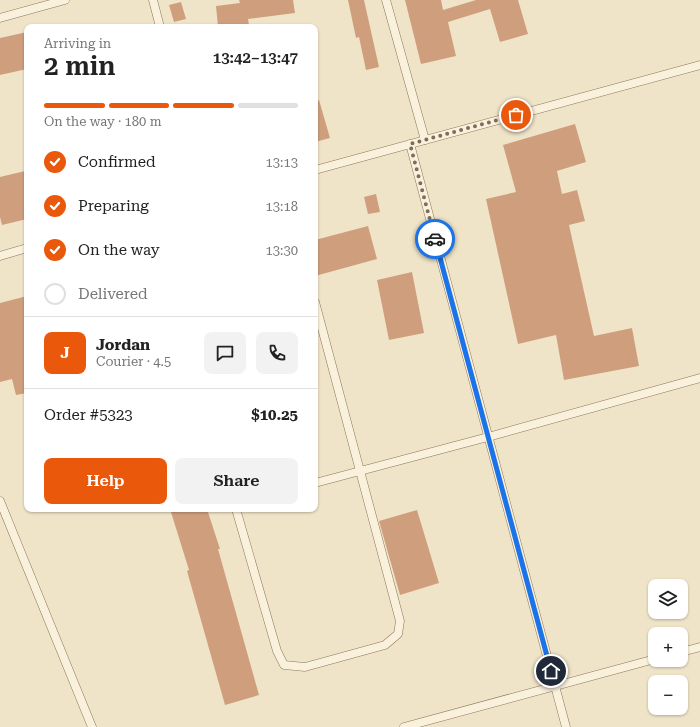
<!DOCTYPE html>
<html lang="en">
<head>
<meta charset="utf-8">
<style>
  :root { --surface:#fff; --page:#f2f2f2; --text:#222; --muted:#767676; --line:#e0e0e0; --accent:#ea580c }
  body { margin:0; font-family:"Roboto Serif",serif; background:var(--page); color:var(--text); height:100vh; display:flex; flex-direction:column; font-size:15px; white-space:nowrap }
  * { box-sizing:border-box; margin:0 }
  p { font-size:13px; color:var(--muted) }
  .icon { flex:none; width:22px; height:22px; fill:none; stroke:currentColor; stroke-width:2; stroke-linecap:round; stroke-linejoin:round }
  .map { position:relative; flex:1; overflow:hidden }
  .panel { position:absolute; left:24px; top:24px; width:294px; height:488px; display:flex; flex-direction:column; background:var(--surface); border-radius:8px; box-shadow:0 1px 3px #0004 }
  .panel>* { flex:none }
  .controls { position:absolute; left:648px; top:579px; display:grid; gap:8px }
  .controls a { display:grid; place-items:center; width:40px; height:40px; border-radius:8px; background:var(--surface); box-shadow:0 1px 3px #0004; font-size:20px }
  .pin { position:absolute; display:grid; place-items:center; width:34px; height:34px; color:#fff; margin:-17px; border:2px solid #fff; border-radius:50%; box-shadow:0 1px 4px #0007 }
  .courier { position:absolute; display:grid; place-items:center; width:40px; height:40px; margin:-20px; border:3px solid #1a73e8; border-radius:50%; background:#fff; color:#222; box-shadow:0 1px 5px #0007 }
  .summary em { font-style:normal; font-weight:600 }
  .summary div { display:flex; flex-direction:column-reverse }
  .summary { display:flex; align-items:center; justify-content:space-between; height:68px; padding:0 20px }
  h1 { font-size:26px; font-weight:600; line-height:30px }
  .bar { display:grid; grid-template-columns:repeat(4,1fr); gap:6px 4px; align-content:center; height:48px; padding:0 20px }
  .bar i { height:5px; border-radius:3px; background:var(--line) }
  .bar .current { background:var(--accent) }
  .bar p { grid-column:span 4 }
  .line { display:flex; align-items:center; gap:10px; padding:0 20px; border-top:1px solid var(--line) }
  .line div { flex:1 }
  .round { display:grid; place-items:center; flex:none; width:42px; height:42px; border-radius:8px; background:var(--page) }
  ol { padding:0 20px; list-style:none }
  li { display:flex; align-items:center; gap:12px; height:44px }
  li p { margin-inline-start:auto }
  li .icon { padding:4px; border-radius:50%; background:var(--accent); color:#fff; stroke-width:4 }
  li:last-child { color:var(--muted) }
  li i { width:22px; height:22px; border:2px solid var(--line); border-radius:50% }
  .action { display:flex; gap:8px; margin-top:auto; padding:8px 20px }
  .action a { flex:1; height:46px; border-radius:8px; background:var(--accent); color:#fff; font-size:16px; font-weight:600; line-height:46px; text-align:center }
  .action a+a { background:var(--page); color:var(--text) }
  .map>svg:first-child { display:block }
  .building { fill:#cf9f7d }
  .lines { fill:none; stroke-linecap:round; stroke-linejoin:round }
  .service-casing { stroke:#8d765c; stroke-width:9 }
  .service { stroke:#faf1dc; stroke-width:8 }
  .done { stroke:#7c6e5b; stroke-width:4; stroke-dasharray:0 7.2 }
  .route { stroke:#1a73e8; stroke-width:5 }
</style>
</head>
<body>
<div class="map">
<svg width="700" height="727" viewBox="0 0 700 727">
  <rect width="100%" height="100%" fill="#f0e4c8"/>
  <g class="building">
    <path d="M 239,0 L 293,0 L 295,13 L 248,19 L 249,25 L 230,27 L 218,27 L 216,6 L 240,3 Z"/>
    <path d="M 348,0 L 364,0 L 379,67 L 366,70 L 359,37 L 356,38 Z"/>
    <path d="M 405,0 L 441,0 L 443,10 L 476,0 L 518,0 L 528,34 L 500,42 L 490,9 L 448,22 L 456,56 L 421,64 Z"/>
    <path d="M 181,2 L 186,19 L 174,22 L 169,5 Z"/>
    <path d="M 27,32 L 27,69 L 0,75 L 0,38 Z"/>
    <path d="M 319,100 L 330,138 L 315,142 L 315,101 Z"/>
    <path d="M 575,124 L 586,162 L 557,171 L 562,194 L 577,190 L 585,221 L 569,225 L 594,336 L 632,328 L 639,366 L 564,380 L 556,335 L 518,344 L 486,199 L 516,192 L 503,145 Z"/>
    <path d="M 25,171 L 27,178 L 27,219 L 2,225 L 0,217 L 0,177 Z"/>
    <path d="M 376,194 L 380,212 L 368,214 L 364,197 Z"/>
    <path d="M 368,226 L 377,259 L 315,276 L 315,240 Z"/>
    <path d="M 412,272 L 424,333 L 389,340 L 377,280 Z"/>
    <path d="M 27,296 L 27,393 L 16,395 L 12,379 L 0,382 L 0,303 Z"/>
    <path d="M 170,509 L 207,509 L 220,549 L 218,549 L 259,695 L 225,705 L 187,571 L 189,570 Z"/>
    <path d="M 417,510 L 439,583 L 400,595 L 379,521 Z"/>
  </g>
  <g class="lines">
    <defs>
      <g id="service">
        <path d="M 153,0 L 160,27"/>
        <path d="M 386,0 L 425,140"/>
        <path d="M 0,18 L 65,0"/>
        <path d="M 410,144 L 566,727"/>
        <path d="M 315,170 L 700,65"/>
        <path d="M 0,256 L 27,248"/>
        <path d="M 315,483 L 488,437 L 700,378"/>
        <path d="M 0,501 L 92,727"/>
        <path d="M 236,509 L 277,651 L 284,665 L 305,667 L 385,645 L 398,634 L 400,621 L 315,302"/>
        <path d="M 681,652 L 700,647"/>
        <path d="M 404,727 L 655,659"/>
      </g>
    </defs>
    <use href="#service" class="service-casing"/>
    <use href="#service" class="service"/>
  </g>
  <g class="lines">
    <path class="done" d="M 435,239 L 410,144 L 516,115"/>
    <path class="route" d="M 435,239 L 551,671"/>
  </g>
</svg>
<div class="controls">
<a><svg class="icon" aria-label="layers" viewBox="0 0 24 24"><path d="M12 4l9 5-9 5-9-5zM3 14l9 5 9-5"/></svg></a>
<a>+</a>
<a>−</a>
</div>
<div class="pin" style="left:516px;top:115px;background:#ea580c"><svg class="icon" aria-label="bag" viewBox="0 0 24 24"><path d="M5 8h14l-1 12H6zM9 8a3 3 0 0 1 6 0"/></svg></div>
<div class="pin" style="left:551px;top:671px;background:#1f2937"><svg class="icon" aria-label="home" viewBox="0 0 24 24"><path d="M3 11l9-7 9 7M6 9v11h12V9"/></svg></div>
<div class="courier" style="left:435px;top:239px"><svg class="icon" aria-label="car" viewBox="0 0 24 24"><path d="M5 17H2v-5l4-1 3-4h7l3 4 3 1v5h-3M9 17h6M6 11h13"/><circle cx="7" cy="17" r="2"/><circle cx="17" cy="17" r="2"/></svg></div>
<section class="panel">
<div class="summary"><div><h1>2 min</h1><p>Arriving in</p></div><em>13:42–13:47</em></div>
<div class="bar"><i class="current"></i><i class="current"></i><i class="current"></i><i></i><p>On the way · 180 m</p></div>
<ol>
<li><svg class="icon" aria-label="check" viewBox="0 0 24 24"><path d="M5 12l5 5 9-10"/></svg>Confirmed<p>13:13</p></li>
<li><svg class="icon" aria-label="check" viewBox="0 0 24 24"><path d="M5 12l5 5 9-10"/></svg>Preparing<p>13:18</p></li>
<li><svg class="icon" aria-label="check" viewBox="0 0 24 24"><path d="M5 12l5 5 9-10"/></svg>On the way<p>13:30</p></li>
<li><i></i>Delivered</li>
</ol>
<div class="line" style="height:72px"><b class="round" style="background:var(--accent);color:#fff">J</b><div><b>Jordan</b><p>Courier · 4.5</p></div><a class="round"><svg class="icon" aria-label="chat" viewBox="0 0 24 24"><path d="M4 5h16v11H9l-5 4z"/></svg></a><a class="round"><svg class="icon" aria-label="phone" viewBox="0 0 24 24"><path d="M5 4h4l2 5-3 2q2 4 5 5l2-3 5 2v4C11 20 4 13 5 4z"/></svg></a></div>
<div class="line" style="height:52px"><div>Order #5323</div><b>$10.25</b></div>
<div class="action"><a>Help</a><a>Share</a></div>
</section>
</div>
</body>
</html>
